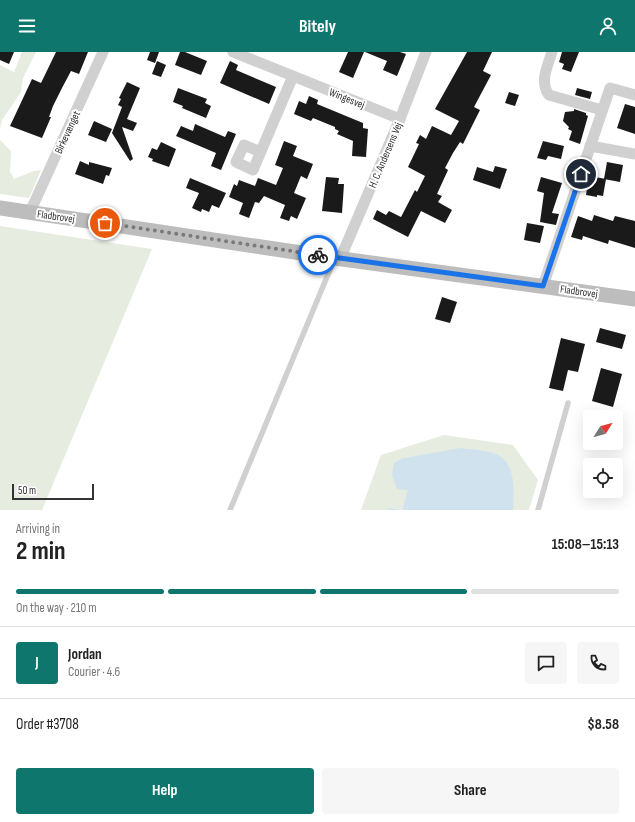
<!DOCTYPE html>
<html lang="en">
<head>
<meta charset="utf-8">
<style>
  :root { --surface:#fff; --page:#f6f6f6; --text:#222; --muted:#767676; --line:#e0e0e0; --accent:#0f766e }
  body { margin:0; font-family:"Sofia Sans Condensed",sans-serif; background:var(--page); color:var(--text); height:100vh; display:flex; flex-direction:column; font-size:15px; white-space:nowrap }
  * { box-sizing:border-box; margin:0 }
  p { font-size:13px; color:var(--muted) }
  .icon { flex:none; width:22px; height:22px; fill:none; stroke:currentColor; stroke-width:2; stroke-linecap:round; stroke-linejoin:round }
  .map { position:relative; height:458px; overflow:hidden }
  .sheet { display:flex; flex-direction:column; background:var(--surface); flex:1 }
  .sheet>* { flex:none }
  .needle { width:26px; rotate:53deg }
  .tools { position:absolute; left:583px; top:358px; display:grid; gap:8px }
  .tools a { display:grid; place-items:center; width:40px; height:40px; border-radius:4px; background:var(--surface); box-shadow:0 4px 16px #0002; font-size:20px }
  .scale { position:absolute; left:12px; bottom:10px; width:82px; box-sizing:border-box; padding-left:4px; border:2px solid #333; border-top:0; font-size:11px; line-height:14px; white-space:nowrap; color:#333; -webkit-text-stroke:3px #fff; paint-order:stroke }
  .pin { position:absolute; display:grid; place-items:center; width:34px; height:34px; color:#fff; margin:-17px; border:2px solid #fff; border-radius:50%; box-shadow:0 1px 4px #0007 }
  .courier { position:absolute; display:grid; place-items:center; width:40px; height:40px; margin:-20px; border:3px solid #1a73e8; border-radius:50%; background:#fff; color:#222; box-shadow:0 1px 5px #0007 }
  .summary em { font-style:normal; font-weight:700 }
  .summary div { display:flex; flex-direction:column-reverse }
  .summary { display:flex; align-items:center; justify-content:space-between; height:68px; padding:0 16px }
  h1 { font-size:26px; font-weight:700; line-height:30px }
  .bar { display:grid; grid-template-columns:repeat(4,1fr); gap:6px 4px; align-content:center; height:48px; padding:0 16px }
  .bar i { height:5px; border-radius:3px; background:var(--line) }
  .bar .selected { background:var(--accent) }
  .bar p { grid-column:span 4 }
  .line { display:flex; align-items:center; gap:10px; padding:0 16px; border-top:1px solid var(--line) }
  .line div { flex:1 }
  .round { display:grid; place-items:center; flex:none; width:42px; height:42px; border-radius:4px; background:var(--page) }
  .button { display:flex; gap:8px; margin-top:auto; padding:8px 16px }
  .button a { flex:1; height:46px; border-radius:4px; background:var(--accent); color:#fff; font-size:16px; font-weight:700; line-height:46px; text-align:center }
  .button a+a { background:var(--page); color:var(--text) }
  header { display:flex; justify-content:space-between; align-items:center; height:52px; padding:0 16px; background:var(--accent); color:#fff; font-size:18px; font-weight:700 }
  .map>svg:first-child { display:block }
  .green { fill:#e6ecdf }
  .water { fill:#cfe2ee }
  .building { fill:#1a1a1a }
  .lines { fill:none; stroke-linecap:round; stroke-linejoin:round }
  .service { stroke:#d0d0d0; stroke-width:5.5 }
  .minor { stroke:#d0d0d0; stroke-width:11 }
  .secondary { stroke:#bdbdbd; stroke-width:15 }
  .done { stroke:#7a7a7a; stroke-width:4; stroke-dasharray:0 7.2 }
  .route { stroke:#1a73e8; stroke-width:5 }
  .labels { text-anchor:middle; stroke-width:4; stroke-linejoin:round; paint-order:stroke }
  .street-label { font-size:11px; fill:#333; stroke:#fff }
</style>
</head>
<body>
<header><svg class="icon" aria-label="menu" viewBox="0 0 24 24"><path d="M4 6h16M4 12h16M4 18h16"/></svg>Bitely<svg class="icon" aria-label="person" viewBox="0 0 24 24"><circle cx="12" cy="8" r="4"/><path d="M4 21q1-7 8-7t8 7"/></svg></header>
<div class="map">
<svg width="635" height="458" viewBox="0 0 635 458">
  <rect width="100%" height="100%" fill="#fff"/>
  <g class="green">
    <path d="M 22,0 L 36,0 L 23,26 L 21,40 L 2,68 L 0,77 L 0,13 L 14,20 Z"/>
    <path d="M 0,88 L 11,99 L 10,120 L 14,127 L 34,119 L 41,118 L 29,146 L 0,142 Z"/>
    <path d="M 0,174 L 152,197 L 42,458 L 0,458 Z"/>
    <path d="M 444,383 L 513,393 L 538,428 L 529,458 L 513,458 L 512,425 L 431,402 L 404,406 L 409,437 L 402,458 L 390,456 L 387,458 L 361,458 L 381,403 Z"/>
  </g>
  <path class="water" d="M 461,396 C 473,398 488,398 498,403 C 516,412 514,441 513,458 L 387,458 L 390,456 L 402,458 L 408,438 L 397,437 L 392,423 L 394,411 L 404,406 Z"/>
  <g class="building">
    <path d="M 0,0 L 14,0 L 9,12 L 0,8 Z"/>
    <path d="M 56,0 L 88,0 L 79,22 L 71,19 L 62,36 L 53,54 L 49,65 L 51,65 L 42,86 L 10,74 L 32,27 L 41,31 Z"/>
    <path d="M 150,0 L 159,0 L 155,11 L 147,8 Z"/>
    <path d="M 180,0 L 185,0 L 207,9 L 201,23 L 175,13 Z"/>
    <path d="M 348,0 L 364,0 L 353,26 L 339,20 Z"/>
    <path d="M 365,0 L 400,0 L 406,2 L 397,24 L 383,18 L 387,9 Z"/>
    <path d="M 467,0 L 492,0 L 483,19 L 491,23 L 474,55 L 480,58 L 463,92 L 460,90 L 453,101 L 445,116 L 448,118 L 437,142 L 442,144 L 438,150 L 452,158 L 445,171 L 421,159 L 408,185 L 373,167 L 377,158 L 386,163 L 389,159 L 401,165 L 415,138 L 417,140 L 425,124 L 408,115 L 419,92 L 416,91 L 420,83 L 426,87 L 432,74 L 451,83 L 459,69 L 435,57 Z"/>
    <path d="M 562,0 L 579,0 L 571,20 L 562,17 L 564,12 L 559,10 Z"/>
    <path d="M 157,9 L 166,13 L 161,25 L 152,22 Z"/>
    <path d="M 230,9 L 238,13 L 236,18 L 276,35 L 269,52 L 220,31 Z"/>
    <path d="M 127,30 L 140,36 L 127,67 L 137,71 L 133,79 L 122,75 L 133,107 L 130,109 L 112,81 L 122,55 L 118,53 L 121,47 L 119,46 Z"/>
    <path d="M 178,36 L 207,47 L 205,51 L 211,54 L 206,66 L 182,56 L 183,54 L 173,50 Z"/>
    <path d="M 577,36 L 592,40 L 590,47 L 575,43 Z"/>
    <path d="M 509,40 L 519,43 L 515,54 L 505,51 Z"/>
    <path d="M 309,44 L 318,48 L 317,52 L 363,71 L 363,76 L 368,77 L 366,105 L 352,104 L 353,89 L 337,82 L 339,79 L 335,77 L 335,75 L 313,66 L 311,69 L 294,62 L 299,49 L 306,52 Z"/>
    <path d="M 625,52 L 635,55 L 635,82 L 617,76 Z"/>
    <path d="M 574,57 L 586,61 L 586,63 L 588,64 L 580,92 L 569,88 L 572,79 L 568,77 L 569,75 L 563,69 L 565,60 L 574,59 Z"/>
    <path d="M 94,69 L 112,77 L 106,90 L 88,83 Z"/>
    <path d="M 195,72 L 225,85 L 228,79 L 236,82 L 221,118 L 211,114 L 216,101 L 176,84 L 181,74 L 193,79 Z"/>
    <path d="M 284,89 L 297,94 L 293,104 L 313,112 L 307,127 L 301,124 L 294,141 L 306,146 L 297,167 L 291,164 L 289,169 L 280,166 L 285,153 L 264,144 L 259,151 L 255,150 L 249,166 L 239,162 L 243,151 L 229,145 L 234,132 L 237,134 L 239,128 L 255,134 L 258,126 L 276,133 L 283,116 L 275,113 Z"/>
    <path d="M 543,89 L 564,94 L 561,107 L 548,104 L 546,108 L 537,106 Z"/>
    <path d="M 161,90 L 176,97 L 169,115 L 152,109 L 153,107 L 148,105 L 152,96 L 157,98 Z"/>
    <path d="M 80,109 L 89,113 L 89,110 L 112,116 L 109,124 L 106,123 L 103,132 L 75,122 Z"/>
    <path d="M 607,110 L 623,113 L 620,130 L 604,127 Z"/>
    <path d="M 495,114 L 507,117 L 500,137 L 473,128 L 477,115 L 493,120 Z"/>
    <path d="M 589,124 L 606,127 L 603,144 L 597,143 L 597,145 L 586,143 Z"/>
    <path d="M 326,125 L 339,126 L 338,132 L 344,132 L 342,161 L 322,159 Z"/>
    <path d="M 541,125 L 562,131 L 552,161 L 559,162 L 556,173 L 540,170 L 544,141 L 537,139 Z"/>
    <path d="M 190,126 L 226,141 L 219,156 L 212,153 L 209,160 L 202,157 L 201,160 L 192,156 L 199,141 L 186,136 Z"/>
    <path d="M 594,163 L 613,169 L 615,164 L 635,169 L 635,196 L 609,188 L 608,192 L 583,184 L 582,188 L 571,185 L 578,164 L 592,169 Z"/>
    <path d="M 527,171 L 544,174 L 540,191 L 524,188 Z"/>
    <path d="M 442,245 L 457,250 L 450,271 L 435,267 Z"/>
    <path d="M 600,276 L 626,283 L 622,297 L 596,290 Z"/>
    <path d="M 561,286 L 585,292 L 578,320 L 568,318 L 563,339 L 549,336 Z"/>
    <path d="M 601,316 L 622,322 L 613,355 L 592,349 Z"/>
  </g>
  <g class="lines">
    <g class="service">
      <path d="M 230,458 L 334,208"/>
      <path d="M 538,458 L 568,351"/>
    </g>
    <g class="minor">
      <path d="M 233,0 L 400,67"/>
      <path d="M 552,0 C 548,13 539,30 549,43 L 602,58"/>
      <path d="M 590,94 L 635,102"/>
      <path d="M 261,100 L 244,93 L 236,110 L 253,118 L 293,24"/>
      <path d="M 30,160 L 103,0"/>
      <path d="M 341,205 L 400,67 L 426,0"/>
      <path d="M 543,234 L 610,36 L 635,43"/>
    </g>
    <path class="secondary" d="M 0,156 L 335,206 L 635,247"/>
  </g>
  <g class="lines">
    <path class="done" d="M 105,171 L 318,203"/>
    <path class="route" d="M 318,203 L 543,234 L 581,122"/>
  </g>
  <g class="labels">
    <g class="street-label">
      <text transform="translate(347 46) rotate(22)" y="4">Wingesvej</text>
      <text transform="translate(67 80) rotate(-65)" y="4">Birkevænget</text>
      <text transform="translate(385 103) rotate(-67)" y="4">H. C. Andersens Vej</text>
      <text transform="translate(56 164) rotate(8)" y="4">Fladbrovej</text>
      <text transform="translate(579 239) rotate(8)" y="4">Fladbrovej</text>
    </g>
  </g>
</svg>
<div class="tools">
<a><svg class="needle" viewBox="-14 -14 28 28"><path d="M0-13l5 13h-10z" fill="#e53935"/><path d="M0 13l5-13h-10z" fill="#767676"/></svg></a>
<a><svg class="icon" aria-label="locate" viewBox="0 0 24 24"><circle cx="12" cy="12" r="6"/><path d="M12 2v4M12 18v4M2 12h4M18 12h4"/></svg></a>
</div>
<div class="scale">50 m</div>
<div class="pin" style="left:105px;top:171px;background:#ea580c"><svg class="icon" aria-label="bag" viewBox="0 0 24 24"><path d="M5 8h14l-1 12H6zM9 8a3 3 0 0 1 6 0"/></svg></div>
<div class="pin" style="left:581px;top:122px;background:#1f2937"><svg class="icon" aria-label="home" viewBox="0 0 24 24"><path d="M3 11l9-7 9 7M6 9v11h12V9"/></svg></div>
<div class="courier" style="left:318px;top:203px"><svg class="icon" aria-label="bike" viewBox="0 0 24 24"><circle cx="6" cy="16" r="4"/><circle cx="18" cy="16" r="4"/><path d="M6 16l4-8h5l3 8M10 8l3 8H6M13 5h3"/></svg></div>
</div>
<section class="sheet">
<div class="summary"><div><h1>2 min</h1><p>Arriving in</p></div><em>15:08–15:13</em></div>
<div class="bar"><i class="selected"></i><i class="selected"></i><i class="selected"></i><i></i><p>On the way · 210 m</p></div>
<div class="line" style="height:72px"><b class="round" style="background:var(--accent);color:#fff">J</b><div><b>Jordan</b><p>Courier · 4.6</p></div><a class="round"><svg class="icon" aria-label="chat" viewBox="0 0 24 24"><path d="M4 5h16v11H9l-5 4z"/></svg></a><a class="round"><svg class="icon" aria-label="phone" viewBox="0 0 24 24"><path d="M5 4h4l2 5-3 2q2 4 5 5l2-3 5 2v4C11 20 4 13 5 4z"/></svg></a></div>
<div class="line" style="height:52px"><div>Order #3708</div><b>$8.58</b></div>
<div class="button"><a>Help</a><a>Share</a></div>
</section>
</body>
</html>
